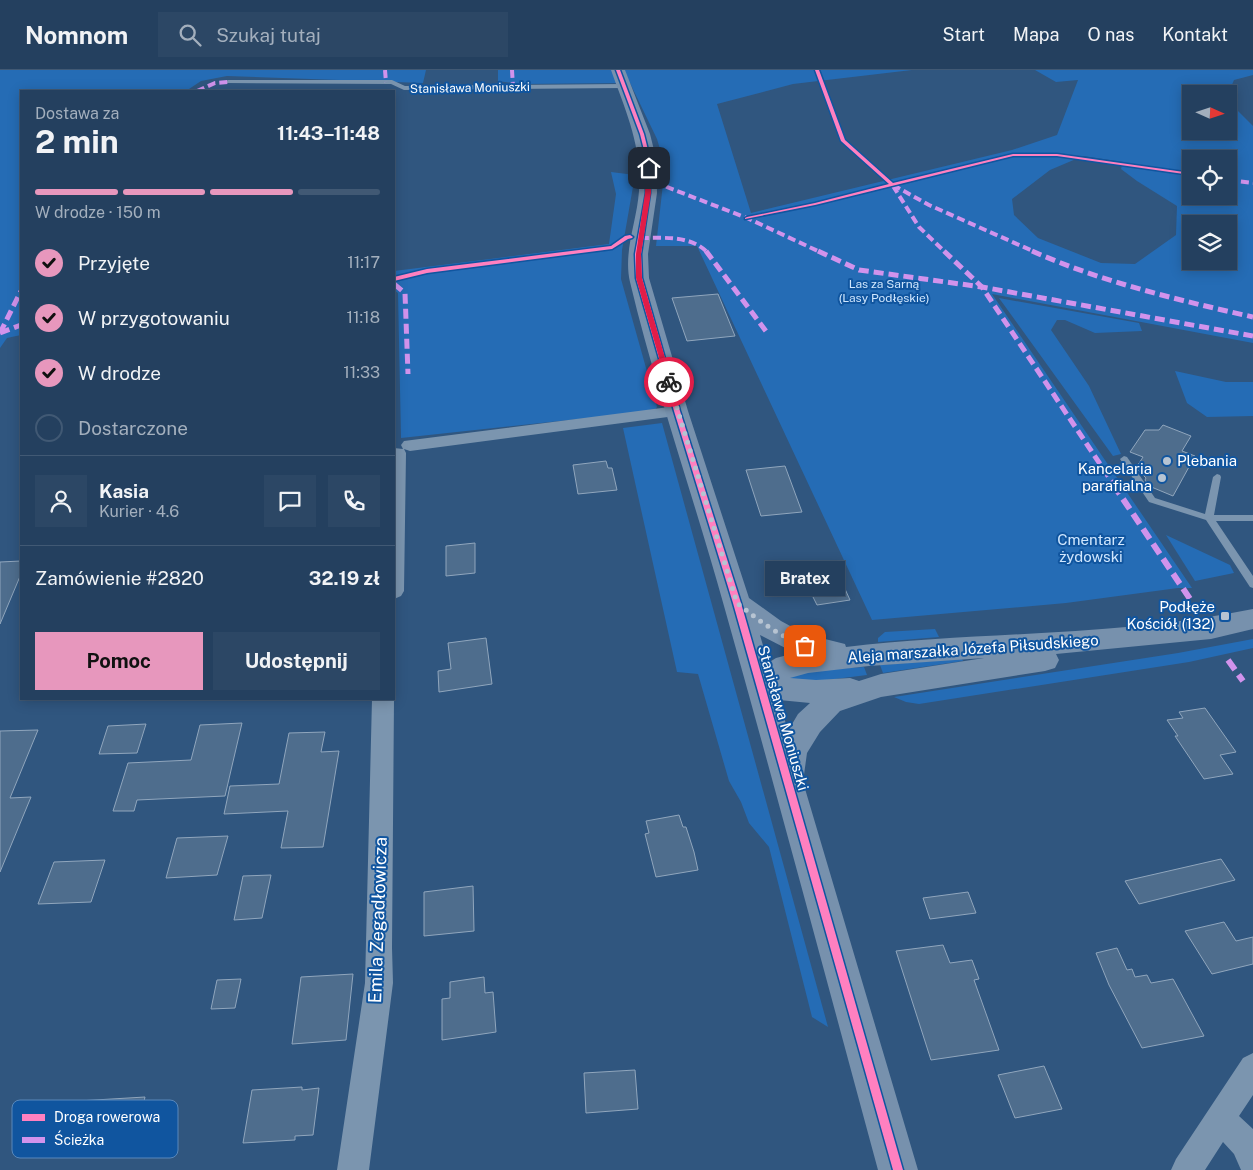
<!DOCTYPE html>
<html lang="pl">
<head>
<meta charset="utf-8">
<style>
  :root { --surface:#24405f; --page:#2c4765; --text:#f1f3f6; --muted:#a3afbd; --line:#415974; --accent:#e797bd }
  body { margin:0; font-family:"Public Sans",sans-serif; background:var(--page); color:var(--text); height:100vh; display:flex; flex-direction:column; font-size:19px; white-space:nowrap }
  * { box-sizing:border-box; margin:0 }
  p { font-size:16px; color:var(--muted) }
  .icon { flex:none; width:28px; height:28px; fill:none; stroke:currentColor; stroke-width:2; stroke-linecap:round; stroke-linejoin:round }
  .map { position:relative; flex:1; overflow:hidden }
  .sheet { position:absolute; left:20px; top:20px; width:375px; height:610px; display:flex; flex-direction:column; background:var(--surface); border-radius:0px; box-shadow:0 2px 12px #0003,0 0 0 1px var(--line) }
  .sheet>* { flex:none }
  .needle { width:32px; rotate:93deg }
  .buttons { position:absolute; left:1182px; top:15px; display:grid; gap:10px }
  .buttons a { display:grid; place-items:center; width:55px; height:55px; border-radius:0px; background:var(--surface); box-shadow:0 2px 12px #0003,0 0 0 1px var(--line); font-size:25px }
  .pin { position:absolute; display:grid; place-items:center; width:42px; height:42px; color:#fff; margin:-21px; border-radius:10px; box-shadow:0 2px 8px #0006 }
  .courier { position:absolute; display:grid; place-items:center; width:50px; height:50px; margin:-25px; border:4px solid #e11d48; border-radius:50%; background:#fff; color:#222; box-shadow:0 1px 6px #0007 }
  .bubble { position:absolute; height:35px; border-radius:0px; background:var(--surface); box-shadow:0 2px 12px #0003,0 0 0 1px var(--line); font-size:16px; font-weight:700; line-height:35px; text-align:center }
  .head em { font-style:normal; font-weight:700 }
  .head div { display:flex; flex-direction:column-reverse }
  .head { display:flex; align-items:center; justify-content:space-between; height:85px; padding:0 15px }
  h1 { font-size:32px; font-weight:700; line-height:38px }
  .bar { display:grid; grid-template-columns:repeat(4,1fr); gap:8px 5px; align-content:center; height:60px; padding:0 15px }
  .bar i { height:6px; border-radius:4px; background:var(--line) }
  .bar .active { background:var(--accent) }
  .bar p { grid-column:span 4 }
  .line { display:flex; align-items:center; gap:12px; padding:0 15px; border-top:1px solid var(--line) }
  .line div { flex:1 }
  .round { display:grid; place-items:center; flex:none; width:52px; height:52px; border-radius:0px; background:var(--page) }
  ol { padding:0 15px; list-style:none }
  li { display:flex; align-items:center; gap:15px; height:55px }
  li p { margin-inline-start:auto }
  li .icon { padding:5px; border-radius:50%; background:var(--accent); color:#111; stroke-width:4 }
  li:last-child { color:var(--muted) }
  li i { width:28px; height:28px; border:2px solid var(--line); border-radius:50% }
  .action { display:flex; gap:10px; margin-top:auto; padding:10px 15px }
  .action a { flex:1; height:58px; border-radius:0px; background:var(--accent); color:#111; font-size:20px; font-weight:700; line-height:58px; text-align:center }
  .action a+a { background:var(--page); color:var(--text) }
  header { display:flex; align-items:center; gap:30px; box-sizing:border-box; height:70px; padding:0 25px; background:var(--surface); border-bottom:1px solid var(--line) }
  header strong { font-size:24px }
  nav { display:flex; gap:28px; margin-inline-start:auto; font-size:18px }
  .search { width:350px; height:45px; background:var(--page); display:flex; align-items:center; gap:12px; box-sizing:border-box; padding:0 18px; border-radius:0px; color:var(--muted); font-size:19px }
  .map>svg:first-child { display:block }
  .green { fill:#256cb5; fill-rule:evenodd }
  .building { fill:#4e6d8d; stroke:#90a6bd }
  .lines { fill:none; stroke-linecap:round; stroke-linejoin:round }
  .lane { fill:#7b95af; fill-rule:evenodd }
  .street { fill:#7b95af; fill-rule:evenodd }
  .secondary { fill:#7791ad; fill-rule:evenodd }
  .quiet-far2 { stroke:#d193ec; stroke-width:4; stroke-dasharray:8 4; stroke-linecap:butt }
  .quiet-far1 { stroke:#d193ec; stroke-width:5; stroke-dasharray:10 5; stroke-linecap:butt }
  .quiet { stroke:#d193ec; stroke-width:6; stroke-dasharray:12 6; stroke-linecap:butt }
  .cycleway-casing { stroke:#10559f; stroke-width:3 }
  .cycleway { fill:#ff80c0; fill-rule:evenodd }
  .route { fill:#e11d48 }
  .done { stroke:#b7c4d2; stroke-width:5; stroke-dasharray:0 9 }
  .poi-dot { fill:#b7c4d2; stroke:#10559f; stroke-width:2 }
  .labels { text-anchor:middle; stroke-width:4; stroke-linejoin:round; paint-order:stroke }
  .far-street-label { font-size:12px; fill:#fff; stroke:#10559f }
  .far-park-label { font-size:12px; fill:#d0e7fe; stroke:#10559f }
  .poi-label { font-size:15px; fill:#fff; stroke:#10559f; text-anchor:end }
  .park-label { font-size:15px; fill:#d0e7fe; stroke:#10559f }
  .street-label { font-size:15px; fill:#fff; stroke:#10559f }
  .near-street-label { font-size:18px; fill:#fff; stroke:#10559f }
  .key { fill:#10559f; stroke:#5888bc; stroke-width:1 }
  .key-label { font-size:14px; fill:#fff }
</style>
</head>
<body>
<header>
<strong>Nomnom</strong>
<div class="search"><svg class="icon" aria-label="search" viewBox="0 0 24 24"><circle cx="10" cy="10" r="6"/><path d="M15 15l6 6"/></svg>Szukaj tutaj</div>
<nav><a>Start</a><a>Mapa</a><a>O nas</a><a>Kontakt</a></nav>
</header>
<div class="map">
<svg width="1253" height="1100" viewBox="0 0 1253 1100">
  <rect width="100%" height="100%" fill="#30567f"/>
  <g class="green">
    <path d="M 0,0 L 426,0 L 423,13 L 227,6 L 201,11 L 186,21 L 21,21 L 21,247 L 19,250 L 21,250 L 21,265 L 7,268 L 0,278 Z"/>
    <path d="M 498,0 L 912,0 L 793,14 L 717,34 L 751,143 L 1012,80 L 1057,65 L 1078,10 L 1056,12 L 1035,0 L 1253,0 L 1253,5 L 1234,10 L 1228,24 L 1191,24 L 1191,61 L 1229,61 L 1229,26 L 1235,38 L 1253,56 L 1253,273 L 992,224 L 1192,518 L 1178,518 L 1066,533 L 872,550 L 697,176 L 656,176 L 665,96 L 657,69 L 630,13 L 520,14 L 498,11 ZM 1083,86 L 1123,92 L 1121,99 L 1137,111 L 1177,136 L 1176,165 L 1135,194 L 1101,193 L 1038,168 L 1014,145 L 1012,129 L 1050,100 ZM 1191,89 L 1229,89 L 1229,126 L 1191,126 ZM 1191,154 L 1229,154 L 1229,191 L 1191,191 Z"/>
    <path d="M 611,102 L 635,105 L 622,180 L 621,209 L 657,337 L 654,341 L 401,368 L 398,223 L 394,220 L 394,201 L 609,174 L 616,124 Z"/>
    <path d="M 999,228 L 1139,253 L 1142,261 L 1095,263 L 1065,250 L 1057,250 L 1051,260 L 1089,316 L 1121,384 L 1113,386 Z"/>
    <path d="M 1175,301 L 1226,312 L 1253,312 L 1253,346 L 1207,347 L 1187,333 Z"/>
    <path d="M 662,353 L 828,957 L 812,947 L 769,777 L 749,753 L 741,732 L 729,711 L 698,604 L 677,602 L 623,358 Z"/>
    <path d="M 1166,465 L 1230,495 L 1234,503 L 1195,511 Z"/>
    <path d="M 935,559 L 939,567 L 878,572 L 878,568 L 885,562 Z"/>
    <path d="M 1253,569 L 1253,578 L 1189,592 L 919,634 L 906,632 L 894,627 L 1178,583 Z"/>
    <path d="M 962,589 L 963,591 L 883,603 L 880,595 Z"/>
    <path d="M 864,597 L 867,605 L 795,614 L 787,606 L 805,601 Z"/>
  </g>
  <g class="building">
    <path d="M 718,224 L 735,266 L 687,271 L 672,228 Z"/>
    <path d="M 1163,355 L 1191,366 L 1182,381 L 1195,386 L 1173,426 L 1149,416 L 1145,410 L 1146,408 L 1136,398 L 1143,387 L 1130,382 L 1145,360 L 1159,360 Z"/>
    <path d="M 606,391 L 608,398 L 612,398 L 617,420 L 578,424 L 573,395 Z"/>
    <path d="M 785,396 L 802,442 L 761,446 L 746,400 Z"/>
    <path d="M 475,473 L 475,503 L 446,506 L 446,476 Z"/>
    <path d="M 21,491 L 21,504 L 0,554 L 0,492 Z"/>
    <path d="M 840,508 L 850,530 L 817,535 L 806,513 Z"/>
    <path d="M 486,568 L 492,614 L 439,622 L 438,601 L 451,599 L 448,573 Z"/>
    <path d="M 1205,638 L 1236,682 L 1220,685 L 1233,704 L 1204,709 L 1175,666 L 1178,666 L 1167,650 L 1183,648 L 1179,642 Z"/>
    <path d="M 242,653 L 225,726 L 137,730 L 134,741 L 113,741 L 128,693 L 191,690 L 200,655 Z"/>
    <path d="M 146,654 L 137,683 L 99,684 L 108,656 Z"/>
    <path d="M 38,660 L 10,728 L 31,727 L 0,802 L 0,661 Z"/>
    <path d="M 325,662 L 321,682 L 339,681 L 323,777 L 281,778 L 288,741 L 224,744 L 230,716 L 279,714 L 289,663 Z"/>
    <path d="M 679,745 L 683,757 L 686,757 L 694,782 L 698,800 L 656,807 L 645,764 L 649,763 L 646,751 Z"/>
    <path d="M 228,766 L 217,805 L 166,808 L 177,768 Z"/>
    <path d="M 1221,789 L 1235,810 L 1139,834 L 1125,811 Z"/>
    <path d="M 105,790 L 91,832 L 38,834 L 54,792 Z"/>
    <path d="M 271,805 L 262,848 L 234,850 L 243,806 Z"/>
    <path d="M 473,816 L 474,861 L 424,866 L 424,822 Z"/>
    <path d="M 968,822 L 976,843 L 930,849 L 923,828 Z"/>
    <path d="M 1224,852 L 1236,871 L 1253,867 L 1253,894 L 1212,904 L 1185,861 Z"/>
    <path d="M 943,875 L 950,893 L 972,890 L 979,909 L 974,910 L 999,980 L 931,990 L 896,881 Z"/>
    <path d="M 1117,878 L 1127,900 L 1132,899 L 1135,907 L 1147,905 L 1151,913 L 1173,909 L 1204,966 L 1142,978 L 1109,915 L 1096,883 Z"/>
    <path d="M 353,904 L 346,970 L 292,974 L 301,907 Z"/>
    <path d="M 484,907 L 485,923 L 493,922 L 496,962 L 442,970 L 442,929 L 450,928 L 450,912 Z"/>
    <path d="M 241,909 L 235,938 L 211,939 L 217,910 Z"/>
    <path d="M 1044,996 L 1062,1039 L 1015,1048 L 998,1005 Z"/>
    <path d="M 635,1000 L 638,1039 L 586,1043 L 584,1003 Z"/>
    <path d="M 302,1017 L 302,1020 L 319,1018 L 313,1065 L 295,1066 L 295,1070 L 243,1073 L 252,1020 Z"/>
    <path d="M 145,1027 L 134,1076 L 127,1081 L 62,1086 L 65,1076 L 58,1066 L 62,1052 L 76,1040 L 78,1031 Z"/>
  </g>
  <g class="lines">
    <g class="lane">
      <path d="M 228,10 L 392,10 L 405,16 L 624,14 L 627,16 L 624,18 L 404,20 L 391,14 L 226,13 L 225,12 Z"/>
      <path d="M 1124,386 L 1127,387 L 1155,428 L 1205,444 L 1213,407 L 1217,404 L 1220,405 L 1221,407 L 1214,445 L 1253,445 L 1253,451 L 1216,451 L 1253,506 L 1253,518 L 1250,517 L 1206,450 L 1149,432 L 1120,389 Z"/>
    </g>
    <g class="street">
      <path d="M 677,336 L 683,337 L 686,341 L 683,345 L 410,381 L 404,379 L 406,383 L 404,521 L 401,526 L 394,529 L 394,378 L 403,379 L 401,375 L 404,371 Z"/>
      <path d="M 394,628 L 394,629 L 392,878 L 393,913 L 369,1100 L 337,1100 L 365,913 L 372,629 Z"/>
      <path d="M 1253,983 L 1253,1025 L 1239,1046 L 1253,1059 L 1253,1100 L 1241,1100 L 1234,1084 L 1223,1072 L 1205,1100 L 1171,1100 L 1176,1089 L 1243,988 Z"/>
    </g>
    <path class="secondary" d="M 611,0 L 625,0 L 650,64 L 656,88 L 657,123 L 648,184 L 649,208 L 688,341 L 749,528 L 781,551 L 805,564 L 845,574 L 846,577 C 981,561 1119,567 1253,539 L 1253,559 L 1211,569 L 1056,584 L 1059,590 L 1055,598 L 1045,601 L 881,627 L 840,641 L 820,662 L 807,683 L 803,712 L 918,1100 L 878,1100 C 827,912 777,724 724,536 C 694,428 656,321 630,212 C 623,182 637,151 639,121 C 642,76 626,42 611,0 ZM 760,565 L 795,583 L 776,588 L 768,593 ZM 984,588 L 881,604 L 859,611 L 850,608 L 816,610 L 790,608 L 808,603 L 869,596 ZM 779,630 L 810,633 L 798,644 L 788,661 Z"/>
    <g class="quiet-far2">
      <path d="M 385,0 L 386,12"/>
      <path d="M 512,0 L 513,17"/>
      <path d="M 197,21 L 215,13 L 228,12"/>
      <path d="M 649,101 L 659,114 L 747,148 L 820,182"/>
      <path d="M 1229,110 L 1253,113"/>
      <path d="M 893,115 L 929,135 L 1035,182"/>
      <path d="M 893,116 L 919,157 L 945,182"/>
      <path d="M 641,168 C 663,168 690,165 707,182"/>
    </g>
    <g class="quiet-far1">
      <path d="M 706,181 L 768,264"/>
      <path d="M 818,181 L 859,200 L 982,217 L 1253,266"/>
      <path d="M 944,181 L 982,217 L 1114,415"/>
      <path d="M 1032,181 C 1102,212 1178,230 1253,247"/>
      <path d="M 394,214 L 405,223 L 408,304"/>
      <path d="M 0,263 L 21,221"/>
      <path d="M 0,263 L 21,255"/>
    </g>
    <g class="quiet">
      <path d="M 1113,414 L 1190,529"/>
      <path d="M 1228,590 L 1243,611"/>
    </g>
    <defs>
      <g id="cycleway">
        <path d="M 616,0 L 620,0 L 644,64 L 650,88 L 650,123 L 641,184 L 642,208 L 680,341 L 741,533 L 903,1100 L 893,1100 L 733,533 L 674,341 L 636,208 L 635,184 L 646,123 L 646,88 L 640,64 Z"/>
        <path d="M 815,0 L 819,0 L 845,70 L 893,113 L 1013,84 L 1057,84 L 1191,103 L 1191,105 L 1057,86 L 1013,86 L 815,135 L 745,149 L 745,148 L 747,147 L 815,133 L 889,114 L 841,71 Z"/>
        <path d="M 630,165 L 633,167 L 632,168 L 628,169 L 612,179 L 427,203 L 394,211 L 394,207 L 427,199 L 611,176 L 625,166 Z"/>
      </g>
    </defs>
    <use href="#cycleway" class="cycleway-casing"/>
    <use href="#cycleway" class="cycleway"/>
  </g>
  <path class="route" d="M 649,97 L 651,98 L 651,123 L 641,184 L 642,208 L 672,312 L 669,314 L 666,312 L 636,208 L 636,184 L 645,123 L 646,98 Z"/>
  <g class="lines">
    <path class="done" d="M 669,312 L 737,533 C 758,550 779,566 805,576"/>
  </g>
  <g class="poi-dot">
    <circle cx="1167" cy="391" r="5"/>
    <circle cx="1162" cy="408" r="5"/>
    <rect x="1220" y="541" width="10" height="10" rx="2.5"/>
  </g>
  <g class="labels">
    <g class="far-street-label">
      <text transform="translate(470 18) rotate(-1)" y="4">Stanisława Moniuszki</text>
    </g>
    <g class="far-park-label">
      <text x="884" y="218">Las za Sarną<tspan x="884" dy="14">(Lasy Podłęskie)</tspan></text>
    </g>
    <g class="poi-label">
      <text x="1177" y="396" text-anchor="start">Plebania</text>
      <text x="1152" y="404">Kancelaria<tspan x="1152" dy="17">parafialna</tspan></text>
      <text x="1215" y="542">Podłęże<tspan x="1215" dy="17">Kościół (132)</tspan></text>
    </g>
    <g class="park-label">
      <text x="1091" y="475">Cmentarz<tspan x="1091" dy="17">żydowski</tspan></text>
    </g>
    <g class="street-label">
      <text transform="translate(973 579) rotate(-4)" y="5">Aleja marszałka Józefa Piłsudskiego</text>
      <text transform="translate(783 648) rotate(74)" y="5">Stanisława Moniuszki</text>
    </g>
    <g class="near-street-label">
      <text transform="translate(378 850) rotate(-88)" y="6">Emila Zegadłowicza</text>
    </g>
  </g>
  <rect x="12" y="1030" width="166" height="58" rx="8" class="key"/>
  <rect x="22" y="1044" width="23" height="7" fill="#ff80c0"/>
  <rect x="22" y="1067" width="23" height="6" fill="#d193ec"/>
  <g class="key-label">
    <text x="54" y="1052">Droga rowerowa</text>
    <text x="54" y="1075">Ścieżka</text>
  </g>
</svg>
<div class="buttons">
<a><svg class="needle" viewBox="-14 -14 28 28"><path d="M0-13l5 13h-10z" fill="#e53935"/><path d="M0 13l5-13h-10z" fill="#a3afbd"/></svg></a>
<a><svg class="icon" aria-label="locate" viewBox="0 0 24 24"><circle cx="12" cy="12" r="6"/><path d="M12 2v4M12 18v4M2 12h4M18 12h4"/></svg></a>
<a><svg class="icon" aria-label="layers" viewBox="0 0 24 24"><path d="M12 4l9 5-9 5-9-5zM3 14l9 5 9-5"/></svg></a>
</div>
<div class="pin" style="left:805px;top:576px;background:#ea580c"><svg class="icon" aria-label="bag" viewBox="0 0 24 24"><path d="M5 8h14l-1 12H6zM9 8a3 3 0 0 1 6 0"/></svg></div>
<div class="pin" style="left:649px;top:98px;background:#1f2937"><svg class="icon" aria-label="home" viewBox="0 0 24 24"><path d="M3 11l9-7 9 7M6 9v11h12V9"/></svg></div>
<div class="courier" style="left:669px;top:312px"><svg class="icon" aria-label="bike" viewBox="0 0 24 24"><circle cx="6" cy="16" r="4"/><circle cx="18" cy="16" r="4"/><path d="M6 16l4-8h5l3 8M10 8l3 8H6M13 5h3"/></svg></div>
<div class="bubble" style="left:765px;top:491px;width:80px">Bratex</div>
<section class="sheet">
<div class="head"><div><h1>2 min</h1><p>Dostawa za</p></div><em>11:43–11:48</em></div>
<div class="bar"><i class="active"></i><i class="active"></i><i class="active"></i><i></i><p>W drodze · 150 m</p></div>
<ol>
<li><svg class="icon" aria-label="check" viewBox="0 0 24 24"><path d="M5 12l5 5 9-10"/></svg>Przyjęte<p>11:17</p></li>
<li><svg class="icon" aria-label="check" viewBox="0 0 24 24"><path d="M5 12l5 5 9-10"/></svg>W przygotowaniu<p>11:18</p></li>
<li><svg class="icon" aria-label="check" viewBox="0 0 24 24"><path d="M5 12l5 5 9-10"/></svg>W drodze<p>11:33</p></li>
<li><i></i>Dostarczone</li>
</ol>
<div class="line" style="height:90px"><a class="round"><svg class="icon" aria-label="person" viewBox="0 0 24 24"><circle cx="12" cy="8" r="4"/><path d="M4 21q1-7 8-7t8 7"/></svg></a><div><b>Kasia</b><p>Kurier · 4.6</p></div><a class="round"><svg class="icon" aria-label="chat" viewBox="0 0 24 24"><path d="M4 5h16v11H9l-5 4z"/></svg></a><a class="round"><svg class="icon" aria-label="phone" viewBox="0 0 24 24"><path d="M5 4h4l2 5-3 2q2 4 5 5l2-3 5 2v4C11 20 4 13 5 4z"/></svg></a></div>
<div class="line" style="height:65px"><div>Zamówienie #2820</div><b>32.19 zł</b></div>
<div class="action"><a>Pomoc</a><a>Udostępnij</a></div>
</section>
</div>
</body>
</html>
